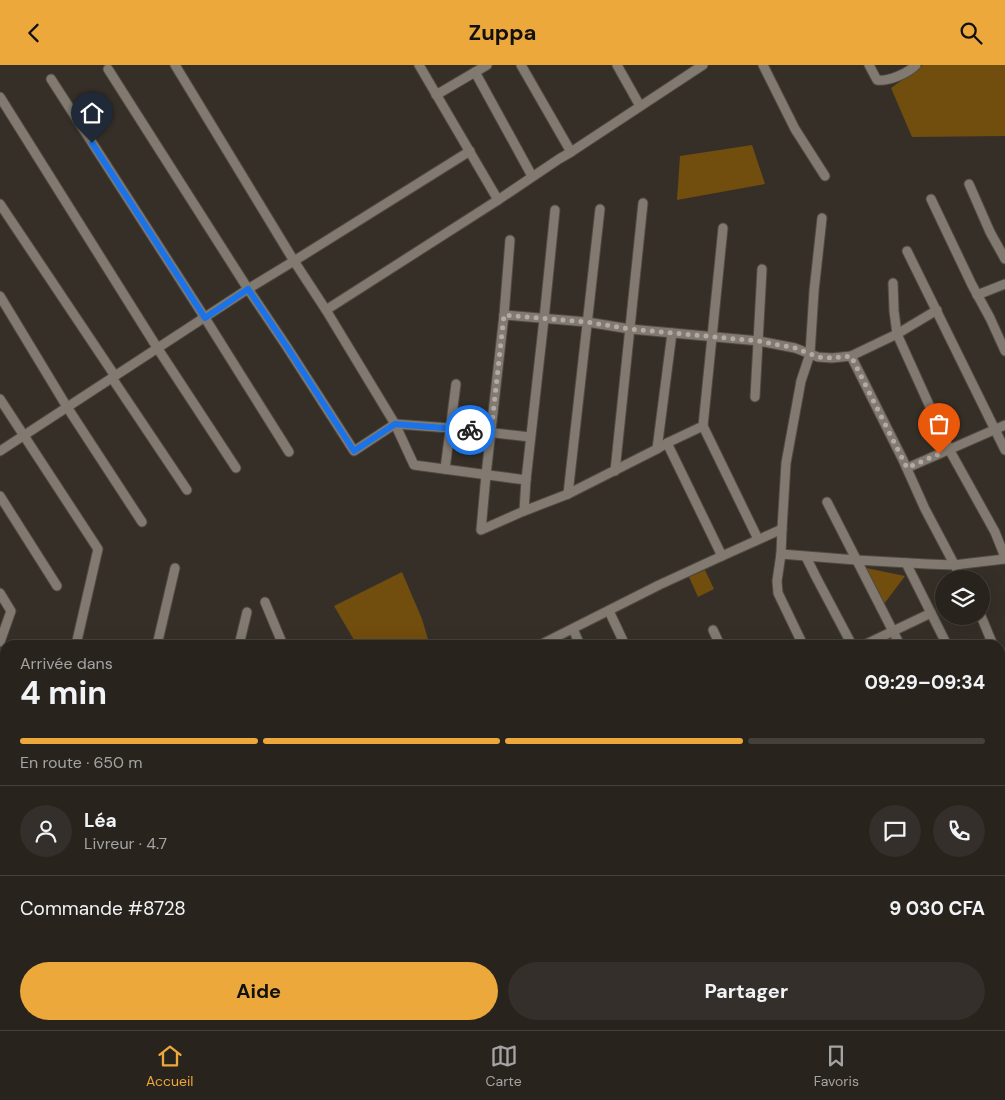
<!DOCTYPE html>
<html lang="fr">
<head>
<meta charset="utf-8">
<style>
  :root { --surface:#28231d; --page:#342f2a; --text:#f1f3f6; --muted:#a5a4a4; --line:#44403b; --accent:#eda83b }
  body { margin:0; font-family:"DM Sans",sans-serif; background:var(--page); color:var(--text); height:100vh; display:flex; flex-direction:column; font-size:19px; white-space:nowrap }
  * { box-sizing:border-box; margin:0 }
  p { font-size:16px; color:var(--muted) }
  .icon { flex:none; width:28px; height:28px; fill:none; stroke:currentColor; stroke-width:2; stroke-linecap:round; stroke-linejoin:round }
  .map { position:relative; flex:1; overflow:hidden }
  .sheet { position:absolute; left:0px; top:575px; width:1005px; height:390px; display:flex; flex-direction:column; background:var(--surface); border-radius:15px 15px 0 0; box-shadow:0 5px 20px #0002,0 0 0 1px var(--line) }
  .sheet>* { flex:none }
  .buttons { position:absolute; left:935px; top:505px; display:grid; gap:10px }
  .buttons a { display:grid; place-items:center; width:55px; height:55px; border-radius:50%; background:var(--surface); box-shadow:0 5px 20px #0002,0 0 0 1px var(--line); font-size:25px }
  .pin { position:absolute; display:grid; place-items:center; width:42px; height:42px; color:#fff; margin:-51px -21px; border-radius:50% 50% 50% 0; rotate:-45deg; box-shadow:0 0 5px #0007 }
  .pin .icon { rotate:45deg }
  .courier { position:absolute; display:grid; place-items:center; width:50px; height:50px; margin:-25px; border:4px solid #1a73e8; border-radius:50%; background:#fff; color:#222; box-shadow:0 1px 6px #0007 }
  .summary em { font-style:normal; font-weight:700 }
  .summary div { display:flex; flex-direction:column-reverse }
  .summary { display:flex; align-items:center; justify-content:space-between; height:85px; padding:0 20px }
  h1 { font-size:32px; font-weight:700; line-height:38px }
  .bar { display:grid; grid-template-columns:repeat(4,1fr); gap:8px 5px; align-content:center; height:60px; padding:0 20px }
  .bar i { height:6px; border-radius:4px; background:var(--line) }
  .bar .on { background:var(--accent) }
  .bar p { grid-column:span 4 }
  .line { display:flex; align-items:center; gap:12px; padding:0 20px; border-top:1px solid var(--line) }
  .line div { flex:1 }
  .round { display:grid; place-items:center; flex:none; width:52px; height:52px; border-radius:26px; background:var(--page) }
  .primary-button { display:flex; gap:10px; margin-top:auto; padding:10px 20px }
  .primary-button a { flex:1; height:58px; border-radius:30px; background:var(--accent); color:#111; font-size:20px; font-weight:700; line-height:58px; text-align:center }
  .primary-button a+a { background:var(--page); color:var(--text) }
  header { display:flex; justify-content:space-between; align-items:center; height:65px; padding:0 20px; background:var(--accent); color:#111; font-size:22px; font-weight:700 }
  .dock { display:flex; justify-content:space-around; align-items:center; height:70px; border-top:1px solid var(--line); background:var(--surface); font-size:14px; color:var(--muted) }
  .dock a { display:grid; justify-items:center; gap:2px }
  .dock .on { color:var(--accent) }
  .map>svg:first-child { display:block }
  .green { fill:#714d0e }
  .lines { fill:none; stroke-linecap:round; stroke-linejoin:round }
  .stream { stroke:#a2793d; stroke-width:2 }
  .minor-casing { stroke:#504b43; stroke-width:11 }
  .minor { stroke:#827a70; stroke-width:9 }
  .done { stroke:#b0aba4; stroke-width:5; stroke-dasharray:0 9 }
  .route { stroke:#1a73e8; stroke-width:6 }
</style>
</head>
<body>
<header><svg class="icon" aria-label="back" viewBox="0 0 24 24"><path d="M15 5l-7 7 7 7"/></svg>Zuppa<svg class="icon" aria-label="search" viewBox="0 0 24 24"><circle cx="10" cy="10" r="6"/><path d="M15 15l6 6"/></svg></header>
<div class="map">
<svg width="1005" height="965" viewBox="0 0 1005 965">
  <rect width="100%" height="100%" fill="#352f27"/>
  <g class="green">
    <path d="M 923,0 L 1005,0 L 1005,71 L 912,72 L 891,23 Z"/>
    <path d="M 752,80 L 765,119 L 677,135 L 680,91 Z"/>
    <path d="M 866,503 L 905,511 L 884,539 Z"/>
    <path d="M 705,505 L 714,524 L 698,532 L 689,512 Z"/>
    <path d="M 402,507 L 422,554 L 428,574 L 433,580 L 357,580 L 334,541 Z"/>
    <path d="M 498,960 L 555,960 L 556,965 L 500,965 Z"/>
  </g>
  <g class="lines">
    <path class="stream" d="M 519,960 L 521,965"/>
    <defs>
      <g id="minor">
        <path d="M 175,0 L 294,196 L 470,86"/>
        <path d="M 419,0 L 498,135"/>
        <path d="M 521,0 L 571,87"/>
        <path d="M 617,0 L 640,41"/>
        <path d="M 763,0 L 795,64 L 825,111"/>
        <path d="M 869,0 L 877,15 C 888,17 908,8 916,0"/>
        <path d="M 108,4 L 248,224 L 287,282 L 354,386 L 395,359 L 414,400 L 526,415 L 524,446 L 568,429 L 657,384 L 667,378 L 722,491 L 782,464 L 781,489 L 856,495 L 927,499 L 954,500 L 1005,494"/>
        <path d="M 475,7 L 532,111"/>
        <path d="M 51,14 L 205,253 L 289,387"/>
        <path d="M 436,30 L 487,0"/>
        <path d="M 0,32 L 158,284 L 236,403"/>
        <path d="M 969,119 L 990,167 L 1005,194"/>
        <path d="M 931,134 L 972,220 L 990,253 L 1005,286"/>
        <path d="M 0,139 L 115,311"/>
        <path d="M 723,163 L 703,361 L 758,474"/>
        <path d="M 907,186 L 1005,385"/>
        <path d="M 893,218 L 894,246 L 897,269 L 950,386 L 995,467 L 1005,492"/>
        <path d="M 977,230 L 1005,219"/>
        <path d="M 0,231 L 67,342 L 142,457"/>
        <path d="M 326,245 L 395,359 L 450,363 L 530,372"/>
        <path d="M 504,250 L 510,175"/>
        <path d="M 851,291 L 903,395 L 925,444 L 962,514"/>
        <path d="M 112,313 L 187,425"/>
        <path d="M 755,332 L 762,204"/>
        <path d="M 0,334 L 98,484 L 76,580"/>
        <path d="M 667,378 L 703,361"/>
        <path d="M 657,384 L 672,268"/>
        <path d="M 0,386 L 248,224 L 294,196 L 326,245 L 498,135 L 559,94 L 571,87 L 703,0"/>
        <path d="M 907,403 L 1005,360"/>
        <path d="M 445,404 L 456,319"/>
        <path d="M 615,406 L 643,138"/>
        <path d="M 526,415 L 544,254 L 555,145"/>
        <path d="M 568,429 L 600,144"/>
        <path d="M 0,431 L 57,521"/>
        <path d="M 827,437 L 900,580"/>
        <path d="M 524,446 L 481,465 L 486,410 L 504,250 L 587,257 L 630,264 L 759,276 L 795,283 L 818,292 L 832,293 L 851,291 L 897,269 L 937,245"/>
        <path d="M 782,464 L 786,398 L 801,316 L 810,289 L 814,226 L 822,153"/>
        <path d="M 781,489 L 777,516 L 778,528 L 803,580"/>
        <path d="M 806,492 L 816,512 L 852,580"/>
        <path d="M 906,498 L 947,580"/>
        <path d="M 0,528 L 11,546 L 0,577"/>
        <path d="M 265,537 L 283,580"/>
        <path d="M 609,546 L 625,580"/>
        <path d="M 981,551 L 993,580"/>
        <path d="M 573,564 L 580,580"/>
        <path d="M 713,565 L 720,580"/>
        <path d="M 157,580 L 175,503"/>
        <path d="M 239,580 L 247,547"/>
        <path d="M 540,580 L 659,520 L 722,491"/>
        <path d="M 864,580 L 931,548"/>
        <path d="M 1000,597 L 1005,606"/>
        <path d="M 0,608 L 5,610"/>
        <path d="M 1000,628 L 1005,625"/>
        <path d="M 1000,691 L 1005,701"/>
        <path d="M 0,730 L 5,732"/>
        <path d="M 1000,760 L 1005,756"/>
        <path d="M 1000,789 L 1005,798"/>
        <path d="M 0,895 L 5,873"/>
        <path d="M 1000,938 L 1005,932"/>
        <path d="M 317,960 L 320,965"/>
        <path d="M 381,960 L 384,965"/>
        <path d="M 441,960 L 445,965"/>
        <path d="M 619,960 L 621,965"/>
        <path d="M 666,960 L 668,965"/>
        <path d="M 714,960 L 716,965"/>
        <path d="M 899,960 L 901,965"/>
        <path d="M 945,960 L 948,965"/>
        <path d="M 64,965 L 66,960"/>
        <path d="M 147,965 L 148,960"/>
        <path d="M 869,965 L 879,960"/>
        <path d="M 965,965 L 972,960"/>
      </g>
    </defs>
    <use href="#minor" class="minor-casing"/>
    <use href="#minor" class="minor"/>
  </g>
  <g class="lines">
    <path class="done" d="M 470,365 L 491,367 L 504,250 L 587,257 L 630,264 L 758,276 L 795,283 L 818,292 L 832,293 L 851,291 L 907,403 L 939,389"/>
    <path class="route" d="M 92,78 L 205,253 L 248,224 L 287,282 L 354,386 L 395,359 L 470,365"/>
  </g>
</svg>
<div class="buttons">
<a><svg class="icon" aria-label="layers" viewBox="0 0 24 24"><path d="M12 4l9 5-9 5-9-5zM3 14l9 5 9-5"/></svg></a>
</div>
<div class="pin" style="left:939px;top:389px;background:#ea580c"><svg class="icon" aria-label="bag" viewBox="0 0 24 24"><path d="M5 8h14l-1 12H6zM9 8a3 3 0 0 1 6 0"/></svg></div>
<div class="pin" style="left:92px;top:78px;background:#1f2937"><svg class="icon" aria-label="home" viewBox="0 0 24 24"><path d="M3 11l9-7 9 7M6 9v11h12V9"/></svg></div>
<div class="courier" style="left:470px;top:365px"><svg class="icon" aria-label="bike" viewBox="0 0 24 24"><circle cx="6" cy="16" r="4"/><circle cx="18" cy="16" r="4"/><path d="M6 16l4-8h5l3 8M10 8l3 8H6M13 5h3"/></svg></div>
<section class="sheet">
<div class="summary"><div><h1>4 min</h1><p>Arrivée dans</p></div><em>09:29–09:34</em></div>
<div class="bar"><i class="on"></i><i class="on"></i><i class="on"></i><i></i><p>En route · 650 m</p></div>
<div class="line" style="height:90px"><a class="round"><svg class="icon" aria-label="person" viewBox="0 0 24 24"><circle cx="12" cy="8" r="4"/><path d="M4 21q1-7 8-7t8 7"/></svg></a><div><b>Léa</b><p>Livreur · 4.7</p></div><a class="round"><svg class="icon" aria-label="chat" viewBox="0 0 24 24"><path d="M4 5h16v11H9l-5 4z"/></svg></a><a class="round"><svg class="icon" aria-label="phone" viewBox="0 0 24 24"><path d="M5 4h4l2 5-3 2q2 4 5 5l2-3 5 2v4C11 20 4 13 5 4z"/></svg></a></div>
<div class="line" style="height:65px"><div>Commande #8728</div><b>9 030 CFA</b></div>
<div class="primary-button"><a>Aide</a><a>Partager</a></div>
</section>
</div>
<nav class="dock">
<a class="on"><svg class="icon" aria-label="home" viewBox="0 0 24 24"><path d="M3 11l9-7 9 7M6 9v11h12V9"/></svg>Accueil</a>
<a><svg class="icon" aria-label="map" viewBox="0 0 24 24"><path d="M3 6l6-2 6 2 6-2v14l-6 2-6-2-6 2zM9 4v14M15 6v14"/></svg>Carte</a>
<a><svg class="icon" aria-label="saved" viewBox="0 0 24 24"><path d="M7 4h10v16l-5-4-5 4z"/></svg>Favoris</a>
</nav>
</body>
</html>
